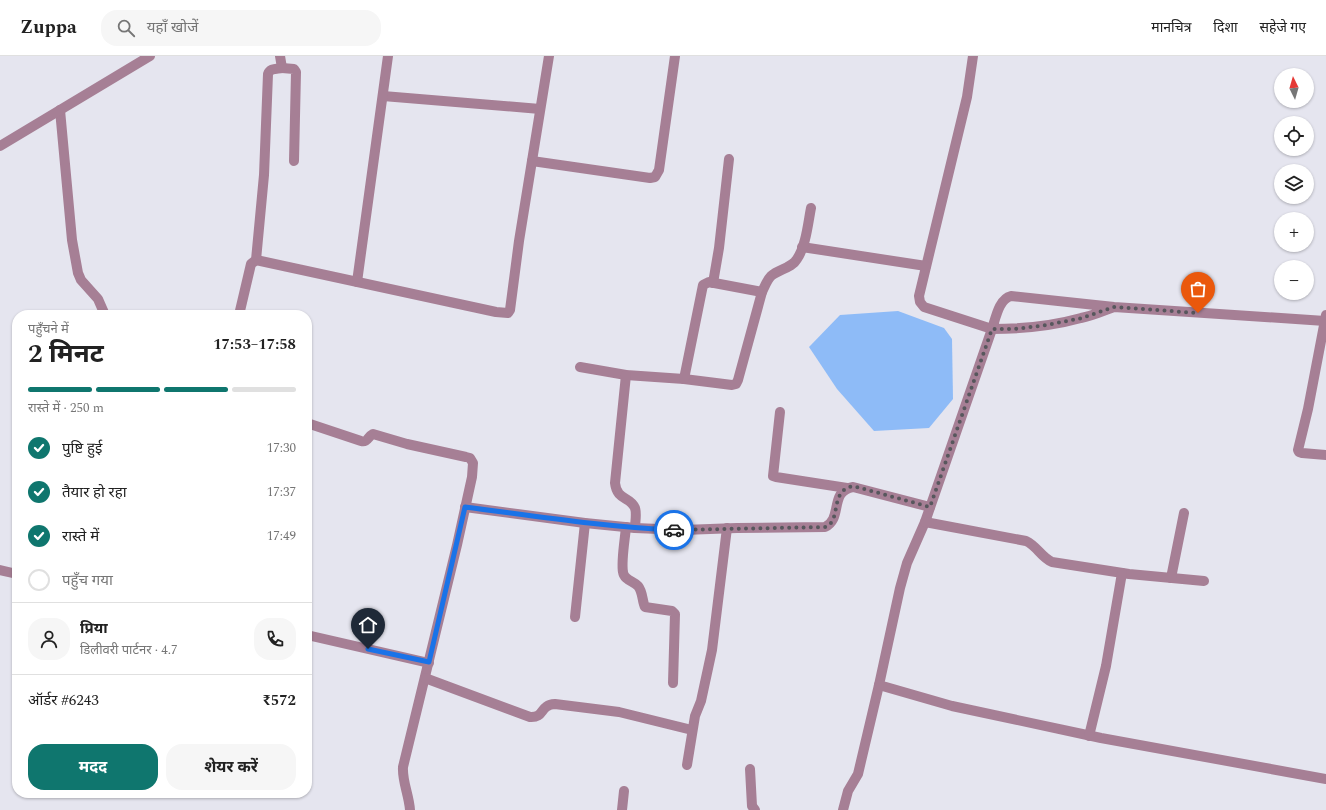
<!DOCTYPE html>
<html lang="hi">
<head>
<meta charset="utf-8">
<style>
  :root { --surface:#fff; --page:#f6f6f6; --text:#222; --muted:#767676; --line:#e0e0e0; --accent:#0f766e }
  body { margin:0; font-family:Spectral,"Noto Sans Devanagari",serif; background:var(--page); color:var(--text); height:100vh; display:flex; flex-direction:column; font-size:15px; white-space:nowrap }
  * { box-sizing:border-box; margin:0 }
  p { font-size:13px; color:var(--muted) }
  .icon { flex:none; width:22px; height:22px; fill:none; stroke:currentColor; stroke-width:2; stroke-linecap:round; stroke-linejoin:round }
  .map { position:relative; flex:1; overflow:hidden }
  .drawer { position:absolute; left:12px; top:254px; width:300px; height:488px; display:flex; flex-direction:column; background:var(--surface); border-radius:16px; box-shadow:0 1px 3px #0004 }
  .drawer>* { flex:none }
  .needle { width:26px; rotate:355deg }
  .fabs { position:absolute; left:1274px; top:12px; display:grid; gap:8px }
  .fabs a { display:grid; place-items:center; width:40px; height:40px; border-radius:50%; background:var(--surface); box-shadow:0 1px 3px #0004; font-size:20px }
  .pin { position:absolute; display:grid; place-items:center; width:34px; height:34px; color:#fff; margin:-41px -17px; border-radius:50% 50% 50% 0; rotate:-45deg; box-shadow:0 0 4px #0007 }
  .pin .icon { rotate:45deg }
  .courier { position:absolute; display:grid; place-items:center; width:40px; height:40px; margin:-20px; border:3px solid #1a73e8; border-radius:50%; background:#fff; color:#222; box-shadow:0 1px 5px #0007 }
  .overview em { font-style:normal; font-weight:700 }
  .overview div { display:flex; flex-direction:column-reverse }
  .overview { display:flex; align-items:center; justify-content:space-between; height:68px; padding:0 16px }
  h1 { font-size:26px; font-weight:700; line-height:30px }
  .bar { display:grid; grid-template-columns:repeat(4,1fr); gap:6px 4px; align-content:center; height:48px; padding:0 16px }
  .bar i { height:5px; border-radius:3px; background:var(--line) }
  .bar .current { background:var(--accent) }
  .bar p { grid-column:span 4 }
  .line { display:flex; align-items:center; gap:10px; padding:0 16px; border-top:1px solid var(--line) }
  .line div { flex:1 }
  .round { display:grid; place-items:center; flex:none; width:42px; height:42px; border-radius:16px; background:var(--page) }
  ol { padding:0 16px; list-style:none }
  li { display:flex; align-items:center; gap:12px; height:44px }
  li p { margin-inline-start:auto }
  li .icon { padding:4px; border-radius:50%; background:var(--accent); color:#fff; stroke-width:4 }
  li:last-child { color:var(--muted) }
  li i { width:22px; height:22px; border:2px solid var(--line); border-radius:50% }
  .primary-button { display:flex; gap:8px; margin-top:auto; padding:8px 16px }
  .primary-button a { flex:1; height:46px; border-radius:16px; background:var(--accent); color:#fff; font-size:16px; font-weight:700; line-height:46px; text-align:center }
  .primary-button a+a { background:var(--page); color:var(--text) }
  header { display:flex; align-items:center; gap:24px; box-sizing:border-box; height:56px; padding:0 20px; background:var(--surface); border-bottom:1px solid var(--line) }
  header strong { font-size:19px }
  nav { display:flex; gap:22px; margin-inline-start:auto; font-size:14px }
  .search { width:280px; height:36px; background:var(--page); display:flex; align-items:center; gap:10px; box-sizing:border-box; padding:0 14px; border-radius:16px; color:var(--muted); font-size:15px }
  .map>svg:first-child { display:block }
  .water { fill:#8ebbf7 }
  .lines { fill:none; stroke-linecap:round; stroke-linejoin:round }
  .street { stroke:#a67f95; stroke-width:10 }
  .done { stroke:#57575d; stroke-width:4; stroke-dasharray:0 7.2 }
  .route { stroke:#1a73e8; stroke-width:5 }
</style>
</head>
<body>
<header>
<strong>Zuppa</strong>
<div class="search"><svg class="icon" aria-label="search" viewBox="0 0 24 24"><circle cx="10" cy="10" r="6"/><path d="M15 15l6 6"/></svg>यहाँ खोजें</div>
<nav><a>मानचित्र</a><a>दिशा</a><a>सहेजे गए</a></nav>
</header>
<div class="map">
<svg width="1326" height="754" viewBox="0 0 1326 754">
  <rect width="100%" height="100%" fill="#e5e5ef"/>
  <path class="water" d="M 898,255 L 944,272 L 952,283 L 953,343 L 929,372 L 874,375 L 837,333 L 809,291 L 840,259 Z"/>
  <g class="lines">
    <g class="street">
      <path d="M 973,0 L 967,41 L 919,240 L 920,246 L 924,251 L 992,273 L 925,466 L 907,507 L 900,532 L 879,629 L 952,650 L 1101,682 L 1326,723"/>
      <path d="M 282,12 L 294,13 L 296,16 L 294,105"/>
      <path d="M 383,40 L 540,53"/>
      <path d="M 60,54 L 72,184 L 78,217 L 81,224 L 98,243 L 105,259"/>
      <path d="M 0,90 L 150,0"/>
      <path d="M 532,105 L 650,122 L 655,121 L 659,114 L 675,0"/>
      <path d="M 802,191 L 926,210"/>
      <path d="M 256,204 L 496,256 L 508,257 L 510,254 L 519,185 L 549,0"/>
      <path d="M 357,226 L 388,0"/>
      <path d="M 713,227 L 719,192 L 729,103"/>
      <path d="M 1114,251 C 1103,255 1092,260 1081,262 C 1052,270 1022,273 992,273 C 996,261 999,243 1011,240 L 1114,251 L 1325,265"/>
      <path d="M 239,259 L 251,208 L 256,204 L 264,119 L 268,18 C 270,12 276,13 282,12 L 280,0"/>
      <path d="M 1326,259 L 1308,353 L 1298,394 L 1299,396 L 1302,397 L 1326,399"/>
      <path d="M 580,311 L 626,319 L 684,323 L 732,329 L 736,328 L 738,324 L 762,236 C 765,230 767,224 771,220 C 779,213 792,212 797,203 C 806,190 808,167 811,152"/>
      <path d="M 626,319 L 615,427 C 617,445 630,440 635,452 C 637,458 635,466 635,472"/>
      <path d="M 684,323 L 703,229 L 709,226 L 762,236"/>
      <path d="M 780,356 L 773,420 L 776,421 L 847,432"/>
      <path d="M 307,367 L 361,385 C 368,387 367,381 373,378 L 407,388 L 466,401 L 470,402 L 473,407 L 472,421 L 457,489 L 403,711 C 402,725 409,739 410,754"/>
      <path d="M 465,451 L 585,467 L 635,472 L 683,474 L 737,472 L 825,471 C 843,463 829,435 853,431 L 930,451"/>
      <path d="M 925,466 L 1026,485 C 1037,490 1041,501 1052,506 L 1129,518 L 1204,525"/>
      <path d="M 626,471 C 625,483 621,505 623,516 C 624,524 633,525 638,530 C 643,536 642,545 645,551 L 672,555 L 675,558 L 673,627"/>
      <path d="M 0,514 L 17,518"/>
      <path d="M 1171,522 L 1184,457"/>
      <path d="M 575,561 L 585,467"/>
      <path d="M 307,579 L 429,607"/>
      <path d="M 425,622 L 530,661 C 545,662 539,649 555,648 L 619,656 L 692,674"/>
      <path d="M 1089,680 L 1106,610 L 1122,517"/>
      <path d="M 687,709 L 695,660 L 701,645 L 712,594 L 727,472"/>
      <path d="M 750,713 L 752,750 L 755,754"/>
      <path d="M 622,754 L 624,735"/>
      <path d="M 843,754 L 848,735 L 858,718 L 879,629"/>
    </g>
  </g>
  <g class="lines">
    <path class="done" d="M 674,474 L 826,471 C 842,463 829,435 853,430 L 930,451 L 992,273 L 1015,273 L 1047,269 L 1082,262 L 1114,251 L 1198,257"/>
    <path class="route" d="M 368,593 L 429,606 L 465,451 C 535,460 604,471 674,474"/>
  </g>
</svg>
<div class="fabs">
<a><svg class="needle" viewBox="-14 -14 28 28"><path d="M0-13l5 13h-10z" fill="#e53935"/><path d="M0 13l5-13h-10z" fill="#767676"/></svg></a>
<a><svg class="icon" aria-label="locate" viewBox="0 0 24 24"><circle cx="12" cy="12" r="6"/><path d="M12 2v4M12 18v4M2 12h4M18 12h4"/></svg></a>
<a><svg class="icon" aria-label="layers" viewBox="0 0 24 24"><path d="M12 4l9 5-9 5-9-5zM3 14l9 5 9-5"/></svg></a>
<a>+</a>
<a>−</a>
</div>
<div class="pin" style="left:1198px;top:257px;background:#ea580c"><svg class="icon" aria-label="bag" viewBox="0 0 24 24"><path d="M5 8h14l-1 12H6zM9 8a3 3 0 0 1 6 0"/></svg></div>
<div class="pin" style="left:368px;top:593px;background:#1f2937"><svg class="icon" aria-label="home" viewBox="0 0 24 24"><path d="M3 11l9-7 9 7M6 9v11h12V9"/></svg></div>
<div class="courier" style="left:674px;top:474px"><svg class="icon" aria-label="car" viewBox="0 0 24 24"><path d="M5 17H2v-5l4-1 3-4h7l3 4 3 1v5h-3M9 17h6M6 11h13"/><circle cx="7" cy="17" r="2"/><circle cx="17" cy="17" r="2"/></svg></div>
<section class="drawer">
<div class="overview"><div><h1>2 मिनट</h1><p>पहुँचने में</p></div><em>17:53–17:58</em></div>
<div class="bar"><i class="current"></i><i class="current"></i><i class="current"></i><i></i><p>रास्ते में · 250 m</p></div>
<ol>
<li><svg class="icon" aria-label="check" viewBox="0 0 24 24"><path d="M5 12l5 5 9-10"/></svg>पुष्टि हुई<p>17:30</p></li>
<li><svg class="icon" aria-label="check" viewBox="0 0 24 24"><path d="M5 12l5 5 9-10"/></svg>तैयार हो रहा<p>17:37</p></li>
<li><svg class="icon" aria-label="check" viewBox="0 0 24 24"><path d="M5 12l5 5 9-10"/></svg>रास्ते में<p>17:49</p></li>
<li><i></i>पहुँच गया</li>
</ol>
<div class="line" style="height:72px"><a class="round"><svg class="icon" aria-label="person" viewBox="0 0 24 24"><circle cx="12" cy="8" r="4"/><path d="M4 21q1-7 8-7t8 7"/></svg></a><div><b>प्रिया</b><p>डिलीवरी पार्टनर · 4.7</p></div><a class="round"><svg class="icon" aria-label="phone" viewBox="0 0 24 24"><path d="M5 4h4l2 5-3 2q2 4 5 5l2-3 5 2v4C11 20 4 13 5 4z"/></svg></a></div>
<div class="line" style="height:52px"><div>ऑर्डर #6243</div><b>₹572</b></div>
<div class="primary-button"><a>मदद</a><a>शेयर करें</a></div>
</section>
</div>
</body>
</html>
